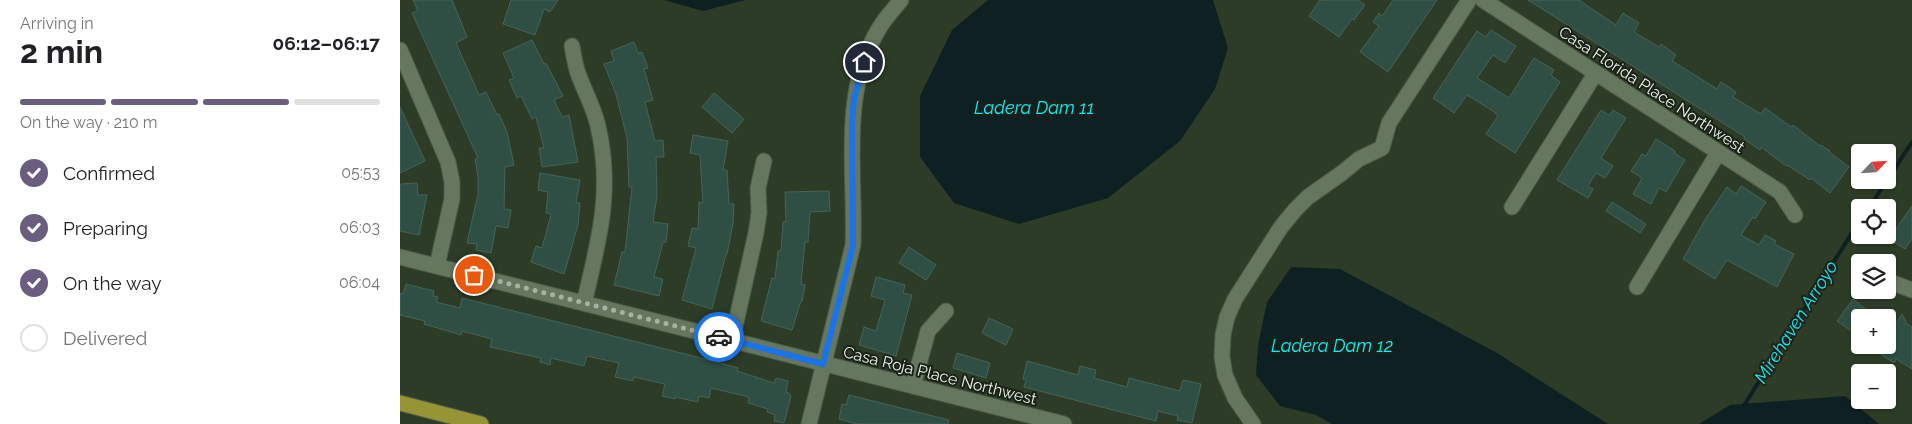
<!DOCTYPE html>
<html lang="en">
<head>
<meta charset="utf-8">
<style>
  :root { --surface:#fff; --page:#f2f2f2; --text:#202124; --muted:#757577; --line:#e0e0e0; --accent:#6a5d80 }
  body { margin:0; font-family:Raleway,sans-serif; background:var(--page); color:var(--text); height:100vh; display:flex; flex-direction:column; font-size:19px; white-space:nowrap }
  * { box-sizing:border-box; margin:0 }
  p { font-size:16px; color:var(--muted) }
  .icon { flex:none; width:28px; height:28px; fill:none; stroke:currentColor; stroke-width:2; stroke-linecap:round; stroke-linejoin:round }
  .map { position:relative; flex:1; overflow:hidden }
  .side { display:flex; flex-direction:column; background:var(--surface); width:400px }
  .side>* { flex:none }
  .needle { width:32px; rotate:65deg }
  .fabs { position:absolute; left:1451px; top:144px; display:grid; gap:10px }
  .fabs a { display:grid; place-items:center; width:45px; height:45px; border-radius:5px; background:var(--surface); box-shadow:0 1px 4px #0004; font-size:25px }
  .pin { position:absolute; display:grid; place-items:center; width:42px; height:42px; color:#fff; margin:-21px; border:2px solid #fff; border-radius:50%; box-shadow:0 1px 5px #0007 }
  .courier { position:absolute; display:grid; place-items:center; width:50px; height:50px; margin:-25px; border:4px solid #1a73e8; border-radius:50%; background:#fff; color:#222; box-shadow:0 1px 6px #0007 }
  .headline em { font-style:normal; font-weight:700 }
  .headline div { display:flex; flex-direction:column-reverse }
  .headline { display:flex; align-items:center; justify-content:space-between; height:85px; padding:0 20px }
  h1 { font-size:32px; font-weight:700; line-height:38px }
  .bar { display:grid; grid-template-columns:repeat(4,1fr); gap:8px 5px; align-content:center; height:60px; padding:0 20px }
  .bar i { height:6px; border-radius:4px; background:var(--line) }
  .bar .current { background:var(--accent) }
  .bar p { grid-column:span 4 }
  ol { padding:0 20px; list-style:none }
  li { display:flex; align-items:center; gap:15px; height:55px }
  li p { margin-inline-start:auto }
  li .icon { padding:5px; border-radius:50%; background:var(--accent); color:#fff; stroke-width:4 }
  li:last-child { color:var(--muted) }
  li i { width:28px; height:28px; border:2px solid var(--line); border-radius:50% }
  main { display:flex; flex:1; min-height:0 }
  .map>svg:first-child { display:block }
  .water { fill:#0e2021 }
  .lines { fill:none; stroke-linecap:round; stroke-linejoin:round }
  .stream { stroke:#0e2021; stroke-width:4 }
  .building { fill:#304f44; stroke:#446458 }
  .minor-casing { stroke:#4c5946; stroke-width:17 }
  .major-casing { stroke:#4c5946; stroke-width:17 }
  .minor { stroke:#66775f; stroke-width:15 }
  .major { stroke:#979435; stroke-width:15 }
  .done { stroke:#a7b3a2; stroke-width:5; stroke-dasharray:0 9 }
  .route { stroke:#1a73e8; stroke-width:6 }
  .labels { text-anchor:middle; stroke-width:4; stroke-linejoin:round; paint-order:stroke }
  .street-label { font-size:16px; fill:#e9f3e5; stroke:#1a2117 }
  .water-label { font-size:18px; font-style:italic; fill:#0bf0ff; stroke:#1a2117 }
</style>
</head>
<body>
<main>
<section class="side">
<div class="headline"><div><h1>2 min</h1><p>Arriving in</p></div><em>06:12–06:17</em></div>
<div class="bar"><i class="current"></i><i class="current"></i><i class="current"></i><i></i><p>On the way · 210 m</p></div>
<ol>
<li><svg class="icon" aria-label="check" viewBox="0 0 24 24"><path d="M5 12l5 5 9-10"/></svg>Confirmed<p>05:53</p></li>
<li><svg class="icon" aria-label="check" viewBox="0 0 24 24"><path d="M5 12l5 5 9-10"/></svg>Preparing<p>06:03</p></li>
<li><svg class="icon" aria-label="check" viewBox="0 0 24 24"><path d="M5 12l5 5 9-10"/></svg>On the way<p>06:04</p></li>
<li><i></i>Delivered</li>
</ol>
</section>
<div class="map">
<svg width="1512" height="424" viewBox="0 0 1512 424">
  <rect width="100%" height="100%" fill="#2d3c26"/>
  <g class="water">
    <path d="M 264,0 L 345,0 L 303,11 Z"/>
    <path d="M 588,0 L 813,0 L 828,48 L 815,89 L 780,141 L 708,198 L 619,224 L 554,203 L 520,157 L 520,96 L 552,30 Z"/>
    <path d="M 891,267 L 940,269 L 1097,353 L 1208,424 L 932,424 L 916,415 L 880,406 L 856,375 L 858,345 L 867,302 Z"/>
    <path d="M 1445,396 L 1479,424 L 1299,424 L 1330,405 Z"/>
  </g>
  <g class="lines">
    <g class="stream">
      <path d="M 1488,179 L 1512,142"/>
      <path d="M 1469,208 L 1487,180"/>
      <path d="M 1343,407 L 1460,220"/>
    </g>
  </g>
  <g class="building">
    <path d="M 13,0 L 52,0 L 67,37 L 56,43 L 79,95 L 86,92 L 97,115 L 99,114 L 107,132 L 114,165 L 105,167 L 104,209 L 111,210 L 108,228 L 96,226 L 91,253 L 76,250 L 77,244 L 67,243 L 78,194 L 78,177 L 75,159 L 78,158 L 12,13 L 18,11 Z"/>
    <path d="M 111,0 L 158,0 L 150,12 L 144,9 L 135,35 L 103,24 Z"/>
    <path d="M 920,0 L 958,0 L 965,5 L 954,20 L 952,19 L 939,37 L 909,16 Z"/>
    <path d="M 993,0 L 1037,0 L 988,72 L 960,52 L 979,26 L 973,22 L 979,13 L 982,16 Z"/>
    <path d="M 1128,0 L 1179,0 L 1216,25 L 1223,13 L 1239,23 L 1234,32 L 1259,47 L 1261,44 L 1276,55 L 1272,61 L 1317,89 L 1321,82 L 1336,92 L 1333,97 L 1361,114 L 1365,108 L 1391,127 L 1393,125 L 1420,146 L 1421,145 L 1430,151 L 1429,152 L 1449,167 L 1430,193 L 1411,178 L 1410,180 L 1387,165 L 1386,166 L 1361,147 L 1360,150 L 1344,139 L 1345,137 Z"/>
    <path d="M 1091,30 L 1116,46 L 1105,63 L 1093,55 L 1077,78 L 1109,98 L 1134,58 L 1154,70 L 1151,75 L 1160,82 L 1115,153 L 1086,134 L 1098,116 L 1093,111 L 1067,95 L 1054,113 L 1033,98 L 1077,31 L 1086,37 Z"/>
    <path d="M 132,40 L 144,64 L 146,63 L 163,96 L 154,100 L 162,117 L 169,115 L 178,162 L 142,167 L 139,148 L 144,148 L 136,117 L 132,119 L 121,96 L 117,98 L 109,80 L 114,78 L 103,53 Z"/>
    <path d="M 234,42 L 238,53 L 242,52 L 248,68 L 244,69 L 253,100 L 245,102 L 255,141 L 263,140 L 264,157 L 256,157 L 257,196 L 253,222 L 268,224 L 266,242 L 263,242 L 254,277 L 263,279 L 259,296 L 214,285 L 222,252 L 225,252 L 232,187 L 229,187 L 227,138 L 216,94 L 204,64 L 214,61 L 211,51 Z"/>
    <path d="M 314,93 L 344,119 L 332,133 L 302,107 Z"/>
    <path d="M 0,107 L 25,161 L 0,173 Z"/>
    <path d="M 1201,110 L 1209,115 L 1213,110 L 1226,118 L 1201,158 L 1213,166 L 1205,178 L 1196,173 L 1188,186 L 1193,189 L 1188,198 L 1157,180 Z"/>
    <path d="M 293,135 L 328,141 L 323,170 L 327,170 L 329,204 L 334,204 L 333,224 L 327,254 L 326,254 L 312,309 L 282,300 L 296,248 L 288,246 L 292,228 L 298,229 L 299,202 L 303,203 L 300,155 L 290,153 Z"/>
    <path d="M 1256,139 L 1275,151 L 1274,153 L 1285,160 L 1266,192 L 1259,188 L 1251,204 L 1233,194 L 1242,178 L 1231,171 L 1242,154 L 1246,156 Z"/>
    <path d="M 140,173 L 180,180 L 176,203 L 180,203 L 178,225 L 164,274 L 131,262 L 136,246 L 142,248 L 151,214 L 146,213 L 148,192 L 138,190 Z"/>
    <path d="M 17,183 L 18,195 L 27,195 L 19,235 L 0,231 L 0,184 Z"/>
    <path d="M 1341,186 L 1366,202 L 1355,219 L 1353,217 L 1341,235 L 1359,245 L 1365,235 L 1376,241 L 1374,244 L 1394,254 L 1377,287 L 1327,260 L 1315,279 L 1283,259 L 1306,218 L 1327,187 L 1336,194 Z"/>
    <path d="M 429,191 L 430,211 L 410,212 L 408,242 L 405,242 L 401,284 L 405,285 L 402,301 L 401,301 L 392,330 L 361,321 L 372,278 L 375,279 L 378,251 L 381,251 L 383,222 L 386,222 L 385,192 Z"/>
    <path d="M 1212,202 L 1246,224 L 1240,233 L 1206,211 Z"/>
    <path d="M 1512,206 L 1512,239 L 1505,249 L 1489,239 Z"/>
    <path d="M 509,247 L 536,265 L 526,280 L 499,263 Z"/>
    <path d="M 476,277 L 505,285 L 503,293 L 512,295 L 496,356 L 459,345 L 464,327 L 476,331 L 485,300 L 471,296 Z"/>
    <path d="M 6,284 L 34,291 L 33,296 L 38,297 L 36,302 L 60,308 L 62,298 L 317,362 L 338,368 L 337,371 L 374,383 L 376,378 L 388,381 L 386,392 L 389,393 L 391,396 L 384,423 L 374,421 L 375,415 L 367,412 L 368,409 L 348,403 L 349,397 L 311,388 L 309,398 L 299,396 L 298,402 L 275,397 L 275,399 L 262,396 L 265,384 L 234,377 L 233,381 L 215,377 L 219,363 L 187,356 L 184,366 L 151,358 L 150,365 L 140,362 L 141,358 L 90,347 L 92,339 L 62,331 L 61,335 L 24,324 L 25,321 L 0,315 L 0,293 L 3,294 Z"/>
    <path d="M 1453,299 L 1477,318 L 1460,318 L 1460,337 L 1437,321 Z"/>
    <path d="M 1502,314 L 1507,324 L 1512,327 L 1512,369 L 1496,359 L 1494,363 L 1467,345 L 1488,345 L 1488,336 Z"/>
    <path d="M 589,318 L 613,329 L 606,345 L 582,333 Z"/>
    <path d="M 557,353 L 590,363 L 586,378 L 553,368 Z"/>
    <path d="M 627,361 L 678,375 L 680,366 L 696,370 L 694,378 L 727,387 L 729,378 L 780,391 L 783,380 L 801,384 L 792,423 L 777,420 L 778,416 L 758,411 L 756,421 L 624,387 L 626,380 L 623,379 Z"/>
    <path d="M 449,395 L 549,420 L 548,424 L 457,424 L 439,419 L 442,404 L 446,405 Z"/>
  </g>
  <g class="lines">
    <defs>
      <g id="minor">
        <path d="M 1083,0 L 1380,192 L 1395,215"/>
        <path d="M 172,46 C 174,56 175,66 179,76 C 185,92 194,108 198,126 C 213,191 199,240 184,303"/>
        <path d="M 0,50 L 48,162 L 52,182 L 52,199 L 37,266"/>
        <path d="M 1112,207 L 1195,74"/>
        <path d="M 0,257 L 664,424"/>
        <path d="M 1493,283 L 1512,290"/>
        <path d="M 1237,287 L 1318,153"/>
        <path d="M 332,340 L 356,233 L 359,213 L 358,188 L 364,161"/>
        <path d="M 513,386 L 528,331 L 546,311"/>
        <path d="M 409,424 L 453,245 C 456,172 439,92 480,27 C 486,17 494,9 501,0"/>
        <path d="M 853,424 L 835,398 L 825,375 L 822,357 L 823,335 L 827,317 L 835,299 L 881,227 L 895,210 L 908,197 L 942,173 L 959,159 L 982,148 L 989,123 L 1069,0"/>
      </g>
      <path id="major" d="M 0,403 L 81,424"/>
    </defs>
    <use href="#minor" class="minor-casing"/>
    <use href="#major" class="major-casing"/>
    <use href="#minor" class="minor"/>
    <use href="#major" class="major"/>
  </g>
  <g class="lines">
    <path class="done" d="M 74,275 L 319,337"/>
    <path class="route" d="M 319,337 L 423,364 L 453,245 L 452,123 L 454,99 L 464,62"/>
  </g>
  <g class="labels">
    <g class="street-label">
      <text transform="translate(1252 89) rotate(33)" y="6">Casa Florida Place Northwest</text>
      <text transform="translate(540 375) rotate(14)" y="6">Casa Roja Place Northwest</text>
    </g>
    <g class="water-label">
      <text x="634" y="114">Ladera Dam 11</text>
      <text transform="translate(1396 322) rotate(-58)" y="6">Mirehaven Arroyo</text>
      <text x="932" y="352">Ladera Dam 12</text>
    </g>
  </g>
</svg>
<div class="fabs">
<a><svg class="needle" viewBox="-14 -14 28 28"><path d="M0-13l5 13h-10z" fill="#e53935"/><path d="M0 13l5-13h-10z" fill="#757577"/></svg></a>
<a><svg class="icon" aria-label="locate" viewBox="0 0 24 24"><circle cx="12" cy="12" r="6"/><path d="M12 2v4M12 18v4M2 12h4M18 12h4"/></svg></a>
<a><svg class="icon" aria-label="layers" viewBox="0 0 24 24"><path d="M12 4l9 5-9 5-9-5zM3 14l9 5 9-5"/></svg></a>
<a>+</a>
<a>−</a>
</div>
<div class="pin" style="left:74px;top:275px;background:#ea580c"><svg class="icon" aria-label="bag" viewBox="0 0 24 24"><path d="M5 8h14l-1 12H6zM9 8a3 3 0 0 1 6 0"/></svg></div>
<div class="pin" style="left:464px;top:62px;background:#1f2937"><svg class="icon" aria-label="home" viewBox="0 0 24 24"><path d="M3 11l9-7 9 7M6 9v11h12V9"/></svg></div>
<div class="courier" style="left:319px;top:337px"><svg class="icon" aria-label="car" viewBox="0 0 24 24"><path d="M5 17H2v-5l4-1 3-4h7l3 4 3 1v5h-3M9 17h6M6 11h13"/><circle cx="7" cy="17" r="2"/><circle cx="17" cy="17" r="2"/></svg></div>
</div>
</main>
</body>
</html>
